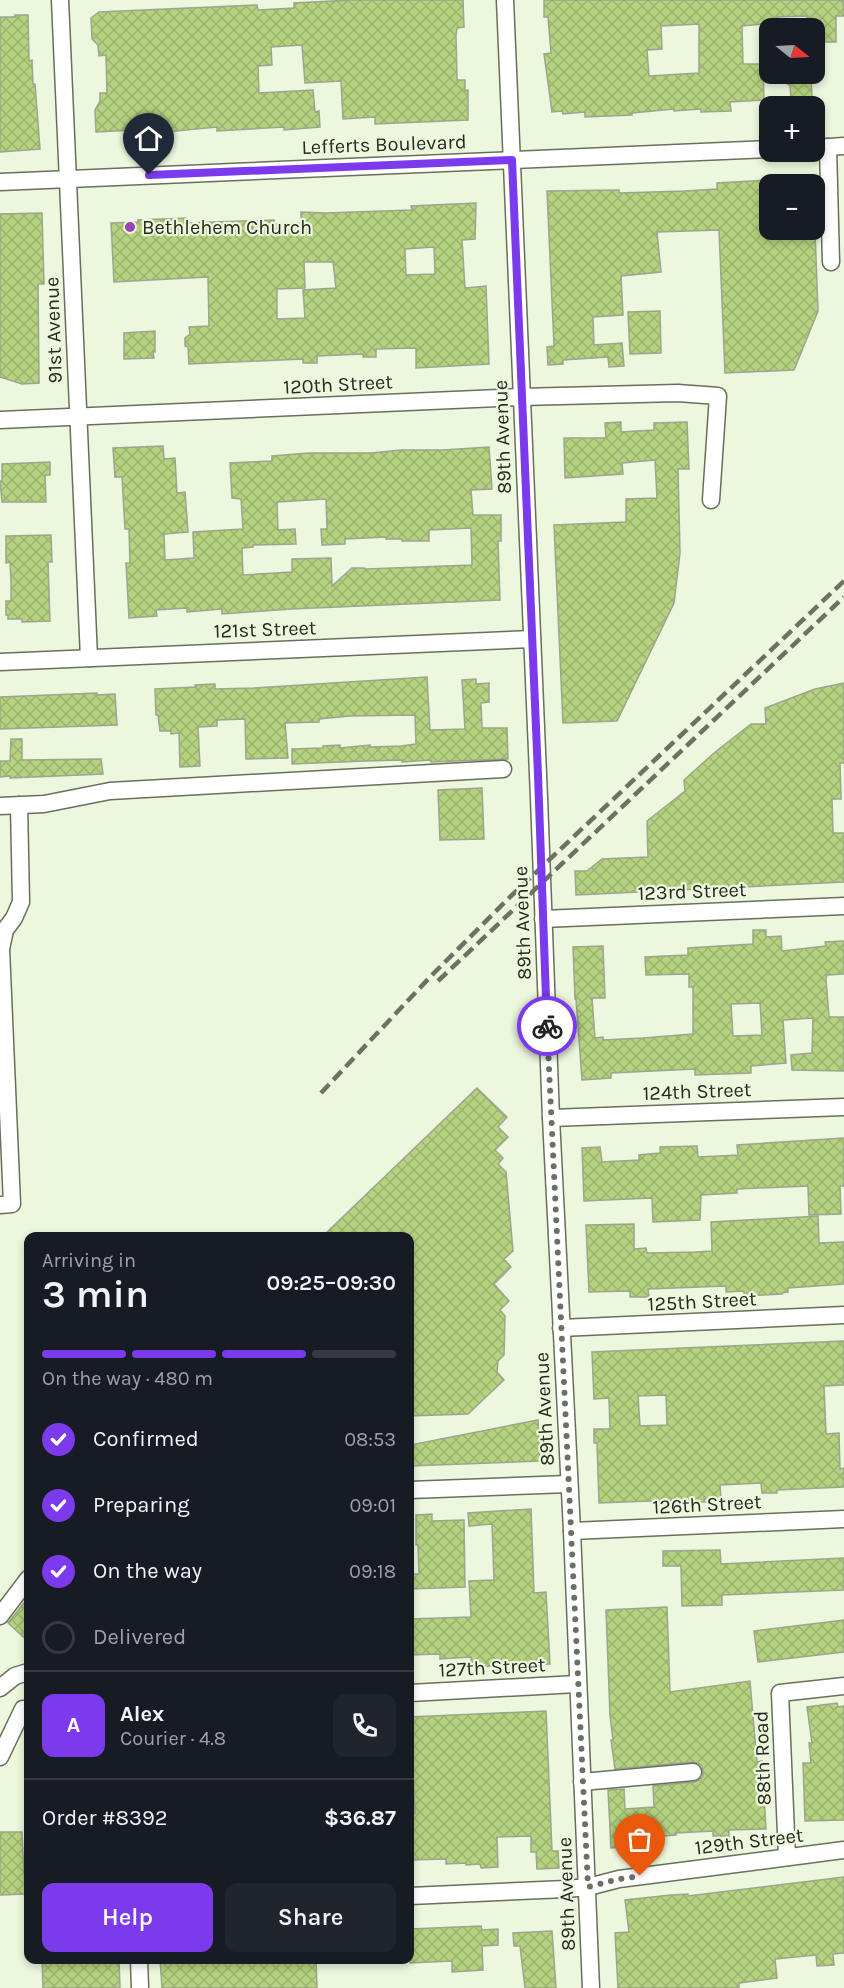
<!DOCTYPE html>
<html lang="en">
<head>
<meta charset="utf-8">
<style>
  :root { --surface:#171b24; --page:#20242c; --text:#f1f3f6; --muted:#9ea1a6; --line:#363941; --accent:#7c3aed }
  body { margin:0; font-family:Karla,sans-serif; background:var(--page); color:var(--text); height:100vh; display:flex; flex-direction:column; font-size:22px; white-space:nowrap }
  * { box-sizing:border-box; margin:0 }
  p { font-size:20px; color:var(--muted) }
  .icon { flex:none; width:33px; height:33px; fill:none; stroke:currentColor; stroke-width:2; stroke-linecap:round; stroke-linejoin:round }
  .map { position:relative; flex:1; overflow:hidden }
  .drawer { position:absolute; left:24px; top:1232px; width:390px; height:732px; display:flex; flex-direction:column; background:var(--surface); border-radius:12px; box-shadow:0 3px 9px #0003 }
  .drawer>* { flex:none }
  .needle { width:39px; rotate:108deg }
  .tools { position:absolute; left:759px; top:18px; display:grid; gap:12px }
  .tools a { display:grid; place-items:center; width:66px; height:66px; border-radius:12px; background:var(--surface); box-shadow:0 3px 9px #0003; font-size:30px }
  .pin { position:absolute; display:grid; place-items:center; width:51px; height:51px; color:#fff; margin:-62px -26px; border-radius:50% 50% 50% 0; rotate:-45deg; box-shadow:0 0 6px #0007 }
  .pin .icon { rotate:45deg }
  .courier { position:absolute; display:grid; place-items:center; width:60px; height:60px; margin:-30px; border:4px solid #7c3aed; border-radius:50%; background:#fff; color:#222; box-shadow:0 2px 8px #0007 }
  .overview em { font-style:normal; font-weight:600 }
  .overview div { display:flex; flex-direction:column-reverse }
  .overview { display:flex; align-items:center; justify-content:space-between; height:102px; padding:0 18px }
  h1 { font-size:39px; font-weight:600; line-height:45px }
  .bar { display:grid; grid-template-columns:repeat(4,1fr); gap:9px 6px; align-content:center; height:72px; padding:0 18px }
  .bar i { height:8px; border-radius:4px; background:var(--line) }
  .bar .current { background:var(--accent) }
  .bar p { grid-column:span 4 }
  .line { display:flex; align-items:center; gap:15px; padding:0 18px; border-top:2px solid var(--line) }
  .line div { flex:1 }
  .round { display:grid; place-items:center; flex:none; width:63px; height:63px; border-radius:12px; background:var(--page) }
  ol { padding:0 18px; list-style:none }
  li { display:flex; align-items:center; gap:18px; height:66px }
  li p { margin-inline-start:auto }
  li .icon { padding:6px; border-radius:50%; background:var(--accent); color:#fff; stroke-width:4 }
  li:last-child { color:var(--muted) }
  li i { width:33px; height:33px; border:3px solid var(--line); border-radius:50% }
  .action { display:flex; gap:12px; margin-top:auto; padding:12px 18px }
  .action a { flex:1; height:69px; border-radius:12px; background:var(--accent); color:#fff; font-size:24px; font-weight:600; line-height:69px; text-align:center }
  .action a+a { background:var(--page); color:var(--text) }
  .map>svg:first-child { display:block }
  .building { fill:url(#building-cross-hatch); stroke:#9ca58d; stroke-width:1.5; fill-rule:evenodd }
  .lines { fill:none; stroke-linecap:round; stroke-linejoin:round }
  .minor-casing { stroke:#67705a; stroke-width:19 }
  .minor { stroke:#fff; stroke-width:16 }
  .rail { stroke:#6c7162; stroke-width:4.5; stroke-dasharray:12 6; stroke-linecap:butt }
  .done { stroke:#6b7162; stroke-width:6; stroke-dasharray:0 10.8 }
  .route { stroke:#7c3aed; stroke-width:8 }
  .poi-dot { fill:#9c46b3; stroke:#ecf7dd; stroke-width:2 }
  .labels { text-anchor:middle; stroke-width:4.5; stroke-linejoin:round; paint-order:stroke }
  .street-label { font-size:20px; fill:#262920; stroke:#ecf7dd }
  .poi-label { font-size:20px; fill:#262920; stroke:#ecf7dd; text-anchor:start }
</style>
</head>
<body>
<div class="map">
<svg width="844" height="1988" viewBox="0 0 844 1988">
  <defs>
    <pattern id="building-cross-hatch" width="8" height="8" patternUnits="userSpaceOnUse" patternTransform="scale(1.5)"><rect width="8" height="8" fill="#b4d27f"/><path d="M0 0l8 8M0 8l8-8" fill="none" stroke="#9bb46d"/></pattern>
  </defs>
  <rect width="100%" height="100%" fill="#ecf7dd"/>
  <g class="building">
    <path d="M 351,0 L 463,0 L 464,27 L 457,28 L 456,35 L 457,80 L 465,80 L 465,91 L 468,90 L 468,120 L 375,124 L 375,117 L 343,119 L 341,81 L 305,83 L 302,45 L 271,47 L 272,65 L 258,66 L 259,93 L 313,90 L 315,112 L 319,111 L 320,127 L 284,130 L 284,127 L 217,131 L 217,127 L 136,135 L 135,130 L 96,132 L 95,110 L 100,101 L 100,93 L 107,93 L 106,55 L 99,56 L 98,45 L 92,39 L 91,18 L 99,12 L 257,5 L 258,10 L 294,8 L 294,3 Z"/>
    <path d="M 544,0 L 843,0 L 844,16 L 836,16 L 836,42 L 814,42 L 814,28 L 807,28 L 807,16 L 777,17 L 777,23 L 742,26 L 743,64 L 763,64 L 764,100 L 730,102 L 731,111 L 701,112 L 701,109 L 674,111 L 674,109 L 632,113 L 632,115 L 585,117 L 585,112 L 563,114 L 562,111 L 552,112 L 544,54 L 551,53 L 548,17 L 544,17 ZM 699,24 L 699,73 L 649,76 L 647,50 L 662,49 L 661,26 Z"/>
    <path d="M 15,15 L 28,15 L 29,61 L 32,60 L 33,84 L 35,84 L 40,149 L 0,152 L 0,17 L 15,17 Z"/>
    <path d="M 790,74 L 811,74 L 812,97 L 791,98 L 790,86 L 784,81 Z"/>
    <path d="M 770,180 L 770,230 L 815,230 L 818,311 L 794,370 L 725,373 L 719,230 L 657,232 L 661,272 L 621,276 L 623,315 L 593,317 L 594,345 L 622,343 L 624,366 L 609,367 L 608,357 L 563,360 L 563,364 L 548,365 L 547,347 L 554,346 L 547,191 L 619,190 L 619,193 L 685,191 L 717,189 L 717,183 Z"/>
    <path d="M 476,203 L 475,239 L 462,240 L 465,288 L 486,286 L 489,364 L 416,368 L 416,348 L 376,349 L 376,357 L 363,357 L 363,354 L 317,356 L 317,363 L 303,363 L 303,359 L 189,364 L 188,347 L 185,346 L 185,338 L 190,334 L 189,327 L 209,326 L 208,277 L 114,282 L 111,223 L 138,222 L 138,220 L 186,218 L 186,223 L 274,220 L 274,224 L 301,223 L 301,212 L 326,213 L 412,210 L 411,206 ZM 434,247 L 435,274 L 406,275 L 405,249 ZM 304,262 L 333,262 L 336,288 L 303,290 L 305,318 L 277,319 L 277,289 L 305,288 Z"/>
    <path d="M 42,213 L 44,284 L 38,284 L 39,383 L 22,384 L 0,377 L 0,214 Z"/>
    <path d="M 660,311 L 661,353 L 630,354 L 628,312 Z"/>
    <path d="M 155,331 L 155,352 L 153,352 L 154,358 L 124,359 L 124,333 Z"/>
    <path d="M 621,422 L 621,432 L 654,430 L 654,423 L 687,422 L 689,469 L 678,469 L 680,553 L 674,603 L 617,721 L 563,723 L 554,525 L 626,522 L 626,499 L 657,498 L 655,460 L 622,463 L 623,474 L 565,478 L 564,438 L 606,438 L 605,423 Z"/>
    <path d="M 163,446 L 164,459 L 175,458 L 177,493 L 185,492 L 188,532 L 164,534 L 165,560 L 194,558 L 193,532 L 243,529 L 241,499 L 232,498 L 230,463 L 272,461 L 272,456 L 309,453 L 371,453 L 401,450 L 443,450 L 489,447 L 492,489 L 471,490 L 473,515 L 501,515 L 501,541 L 498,541 L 500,600 L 291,609 L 222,614 L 222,609 L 187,612 L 187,608 L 156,610 L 157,616 L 129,618 L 126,563 L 130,563 L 129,529 L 125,529 L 122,477 L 115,477 L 113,448 ZM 326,499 L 327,529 L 321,529 L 322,545 L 345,544 L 345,539 L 386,537 L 386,539 L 402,539 L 402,541 L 429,541 L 429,530 L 471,528 L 472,565 L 366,569 L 364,568 L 352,568 L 332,586 L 331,558 L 292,559 L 292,572 L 243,575 L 242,548 L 253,547 L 253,545 L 296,544 L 295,529 L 278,530 L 277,502 Z"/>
    <path d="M 50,462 L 50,475 L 45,475 L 46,502 L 2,502 L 0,481 L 2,481 L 2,464 Z"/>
    <path d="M 51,535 L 52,562 L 48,562 L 50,621 L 22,622 L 22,619 L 8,619 L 8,615 L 6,615 L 6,601 L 11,601 L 11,581 L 10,562 L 6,563 L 6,536 Z"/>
    <path d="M 427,677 L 430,730 L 465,729 L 462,680 L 476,679 L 476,684 L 489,683 L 489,702 L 481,703 L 482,728 L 507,728 L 508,759 L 431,762 L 431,760 L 402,762 L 402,760 L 365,761 L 292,764 L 292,749 L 323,748 L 323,746 L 340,745 L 340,748 L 370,745 L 370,747 L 401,746 L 416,744 L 415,715 L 350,716 L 319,719 L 319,722 L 285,723 L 288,758 L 246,759 L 245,719 L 217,720 L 217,726 L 198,727 L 200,766 L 180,767 L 179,733 L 171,734 L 171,731 L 160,731 L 158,715 L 156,715 L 155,689 L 196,687 L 195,685 L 215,684 L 215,689 L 254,688 Z"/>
    <path d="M 844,683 L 844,763 L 840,763 L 841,799 L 832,799 L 833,833 L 844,833 L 844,882 L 576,895 L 575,871 L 587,871 L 602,859 L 648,857 L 647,821 L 685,791 L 684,780 L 714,753 L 751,724 L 766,724 L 765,708 L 815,689 Z"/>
    <path d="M 97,693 L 97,695 L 115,694 L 117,725 L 0,729 L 0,697 Z"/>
    <path d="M 11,739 L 22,739 L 22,760 L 101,759 L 103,774 L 10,778 L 10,776 L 0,777 L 0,761 L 10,761 Z"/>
    <path d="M 482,788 L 484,839 L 440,840 L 438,790 Z"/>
    <path d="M 753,930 L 766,930 L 766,937 L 781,936 L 782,951 L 826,946 L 825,942 L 844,941 L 844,974 L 827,975 L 826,979 L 829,1017 L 844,1017 L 844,1071 L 792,1070 L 791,1055 L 812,1053 L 813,1018 L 783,1020 L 786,1063 L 751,1066 L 751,1073 L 695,1075 L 695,1069 L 611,1073 L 611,1078 L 582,1080 L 576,999 L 575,999 L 573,947 L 603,946 L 605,998 L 592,998 L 595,1038 L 603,1037 L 603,1040 L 643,1038 L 693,1034 L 693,987 L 689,987 L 689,974 L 646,975 L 645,957 L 688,955 L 688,948 L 753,944 ZM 760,1003 L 762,1035 L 733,1036 L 731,1004 Z"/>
    <path d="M 477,1088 L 507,1117 L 498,1127 L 508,1137 L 495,1150 L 503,1158 L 498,1164 L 506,1172 L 513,1251 L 504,1259 L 511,1267 L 494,1284 L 509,1301 L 500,1310 L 505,1316 L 504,1355 L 498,1361 L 497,1372 L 504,1380 L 468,1414 L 410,1416 L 410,1236 L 323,1236 Z"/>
    <path d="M 844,1138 L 844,1186 L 840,1186 L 841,1214 L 809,1215 L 808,1186 L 737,1189 L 737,1193 L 701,1195 L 700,1220 L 653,1222 L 652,1198 L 584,1201 L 582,1148 L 600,1147 L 602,1162 L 639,1160 L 639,1155 L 660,1153 L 660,1147 L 697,1146 L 698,1157 L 738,1155 L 737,1145 Z"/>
    <path d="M 818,1216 L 819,1243 L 844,1242 L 844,1284 L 788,1288 L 788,1292 L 782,1293 L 782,1294 L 744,1296 L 744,1291 L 726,1292 L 726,1286 L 648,1289 L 649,1297 L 630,1297 L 630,1291 L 589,1292 L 586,1225 L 634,1224 L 634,1249 L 646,1248 L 647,1253 L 695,1252 L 712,1251 L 711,1222 Z"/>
    <path d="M 844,1341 L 844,1385 L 824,1386 L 826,1434 L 839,1433 L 840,1469 L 844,1468 L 844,1487 L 777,1490 L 777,1493 L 762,1493 L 761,1483 L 720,1485 L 721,1499 L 704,1499 L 705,1502 L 675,1502 L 675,1500 L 599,1503 L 597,1443 L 594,1443 L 594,1429 L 610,1429 L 609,1398 L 594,1399 L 592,1352 ZM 666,1395 L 667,1425 L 640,1426 L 638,1396 Z"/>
    <path d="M 538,1420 L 540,1461 L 410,1466 L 410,1445 Z"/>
    <path d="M 531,1509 L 534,1593 L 546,1592 L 550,1664 L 471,1667 L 471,1657 L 440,1659 L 440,1654 L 410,1655 L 410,1619 L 471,1617 L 469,1581 L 494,1580 L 492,1524 L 469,1526 L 468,1513 Z"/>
    <path d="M 432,1514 L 432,1521 L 464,1520 L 465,1587 L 410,1589 L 410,1574 L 419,1574 L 418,1545 L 416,1545 L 416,1515 Z"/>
    <path d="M 720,1550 L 721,1564 L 844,1558 L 844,1590 L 722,1595 L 722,1605 L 682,1606 L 681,1566 L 663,1566 L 663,1551 Z"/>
    <path d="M 28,1598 L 28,1641 L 8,1623 Z"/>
    <path d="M 667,1607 L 670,1692 L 750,1681 L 757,1762 L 762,1761 L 766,1829 L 729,1830 L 729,1836 L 713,1836 L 713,1831 L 676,1833 L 676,1835 L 626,1839 L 627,1847 L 611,1848 L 608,1790 L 624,1789 L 625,1809 L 654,1807 L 653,1786 L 694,1782 L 699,1780 L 703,1776 L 702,1766 L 698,1763 L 693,1762 L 615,1769 L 611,1740 L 613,1740 L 610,1715 L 606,1610 Z"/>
    <path d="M 844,1620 L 844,1652 L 758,1662 L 754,1631 Z"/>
    <path d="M 837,1703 L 838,1707 L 844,1706 L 844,1820 L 805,1821 L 803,1763 L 811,1763 L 809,1743 L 812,1743 L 807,1707 Z"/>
    <path d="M 546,1711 L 552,1851 L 558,1851 L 559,1868 L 537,1869 L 536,1852 L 531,1852 L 531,1836 L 497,1837 L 498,1867 L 481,1868 L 480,1864 L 466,1865 L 466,1863 L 446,1864 L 446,1859 L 410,1860 L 410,1821 L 412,1821 L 412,1813 L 415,1813 L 410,1717 Z"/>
    <path d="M 0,1832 L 22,1832 L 25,1894 L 0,1895 Z"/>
    <path d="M 844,1877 L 844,1953 L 833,1954 L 834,1965 L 817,1966 L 816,1955 L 775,1959 L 777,1978 L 739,1983 L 739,1988 L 618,1988 L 615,1933 L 629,1932 L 625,1900 L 671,1895 L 688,1894 L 688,1896 Z"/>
    <path d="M 481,1926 L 482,1930 L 498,1929 L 498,1945 L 482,1946 L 483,1970 L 452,1972 L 452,1961 L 410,1963 L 410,1929 Z"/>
    <path d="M 552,1931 L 556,1988 L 525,1988 L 520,1946 L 514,1946 L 513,1933 Z"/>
    <path d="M 42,1959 L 119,1959 L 120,1988 L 43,1988 Z"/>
    <path d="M 160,1959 L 316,1959 L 317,1988 L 162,1988 Z"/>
  </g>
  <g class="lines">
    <defs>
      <g id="minor">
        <path d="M 60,0 L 89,658"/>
        <path d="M 505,0 L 539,798 L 551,1118 L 572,1531 L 591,1988"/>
        <path d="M 828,147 L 831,262"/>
        <path d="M 814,148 L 844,146"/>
        <path d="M 0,182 L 770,149"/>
        <path d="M 0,420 L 521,397 L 678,393 L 718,396 L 711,500"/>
        <path d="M 0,662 L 532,639"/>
        <path d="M 0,806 L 44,804 L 110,791 L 503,769"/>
        <path d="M 543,919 L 844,906"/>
        <path d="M 551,1118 L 844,1107"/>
        <path d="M 0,1205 L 12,1204 L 1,949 L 5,930 L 14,918 L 21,902 L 19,805"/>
        <path d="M 561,1328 L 844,1315"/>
        <path d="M 410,1490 L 568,1484"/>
        <path d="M 572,1531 L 844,1519"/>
        <path d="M 0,1616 L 28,1579"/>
        <path d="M 0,1688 L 15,1676 L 28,1672"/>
        <path d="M 410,1693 L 577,1684"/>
        <path d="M 0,1757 L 23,1709 L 28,1709"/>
        <path d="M 582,1782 L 693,1772"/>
        <path d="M 787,1857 L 780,1693 L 844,1686"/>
        <path d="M 410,1896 L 566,1889 L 588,1887 L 619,1879 L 844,1850"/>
        <path d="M 139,1959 L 140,1988"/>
      </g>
    </defs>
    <use href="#minor" class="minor-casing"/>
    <use href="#minor" class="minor"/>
    <g class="rail">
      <path d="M 438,981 L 844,597"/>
      <path d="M 321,1093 L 431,976 L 511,896 L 844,581"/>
    </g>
  </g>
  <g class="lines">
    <path class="done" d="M 547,1026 L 588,1887 L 619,1879 L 640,1876"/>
    <path class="route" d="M 149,175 L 512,160 L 538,775 L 547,1026"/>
  </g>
  <circle class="poi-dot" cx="130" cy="227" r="6"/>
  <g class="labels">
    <g class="street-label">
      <text transform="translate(384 144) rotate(-2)" y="7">Lefferts Boulevard</text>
      <text transform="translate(53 330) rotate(-92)" y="7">91st Avenue</text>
      <text transform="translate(338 384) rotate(-3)" y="7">120th Street</text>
      <text transform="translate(502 437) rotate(-92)" y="7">89th Avenue</text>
      <text transform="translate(265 629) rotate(-2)" y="7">121st Street</text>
      <text transform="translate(692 891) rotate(-2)" y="7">123rd Street</text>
      <text transform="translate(522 923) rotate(-92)" y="7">89th Avenue</text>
      <text transform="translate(697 1091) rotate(-2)" y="7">124th Street</text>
      <text transform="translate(702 1301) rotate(-3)" y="7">125th Street</text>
      <text transform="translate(544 1409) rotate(-93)" y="7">89th Avenue</text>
      <text transform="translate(707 1504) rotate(-3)" y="7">126th Street</text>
      <text transform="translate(492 1667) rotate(-3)" y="7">127th Street</text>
      <text transform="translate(762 1758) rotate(-92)" y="7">88th Road</text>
      <text transform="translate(749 1841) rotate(-7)" y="7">129th Street</text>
      <text transform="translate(566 1894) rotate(-92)" y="7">89th Avenue</text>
    </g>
    <g class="poi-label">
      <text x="142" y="234">Bethlehem Church</text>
    </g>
  </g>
</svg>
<div class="tools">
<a><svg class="needle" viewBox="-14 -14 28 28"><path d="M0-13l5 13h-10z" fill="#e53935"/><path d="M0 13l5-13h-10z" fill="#9ea1a6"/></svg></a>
<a>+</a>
<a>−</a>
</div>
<div class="pin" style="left:640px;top:1876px;background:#ea580c"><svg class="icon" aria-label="bag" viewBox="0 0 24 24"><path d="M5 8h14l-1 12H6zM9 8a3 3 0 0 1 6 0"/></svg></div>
<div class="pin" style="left:149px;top:175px;background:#1f2937"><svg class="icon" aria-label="home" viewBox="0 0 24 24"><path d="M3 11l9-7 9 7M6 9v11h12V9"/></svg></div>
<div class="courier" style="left:547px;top:1026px"><svg class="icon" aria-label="bike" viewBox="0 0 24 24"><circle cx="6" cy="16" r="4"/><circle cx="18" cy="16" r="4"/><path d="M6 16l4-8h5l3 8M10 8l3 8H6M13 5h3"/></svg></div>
<section class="drawer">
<div class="overview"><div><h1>3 min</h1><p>Arriving in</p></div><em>09:25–09:30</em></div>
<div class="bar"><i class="current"></i><i class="current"></i><i class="current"></i><i></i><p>On the way · 480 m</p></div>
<ol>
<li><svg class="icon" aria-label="check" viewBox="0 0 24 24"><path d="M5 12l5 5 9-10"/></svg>Confirmed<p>08:53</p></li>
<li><svg class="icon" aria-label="check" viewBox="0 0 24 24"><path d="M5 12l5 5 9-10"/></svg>Preparing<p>09:01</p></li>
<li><svg class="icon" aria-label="check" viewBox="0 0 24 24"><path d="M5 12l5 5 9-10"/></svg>On the way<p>09:18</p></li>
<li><i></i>Delivered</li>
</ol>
<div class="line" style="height:108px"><b class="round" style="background:var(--accent);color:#fff">A</b><div><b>Alex</b><p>Courier · 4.8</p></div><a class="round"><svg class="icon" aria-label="phone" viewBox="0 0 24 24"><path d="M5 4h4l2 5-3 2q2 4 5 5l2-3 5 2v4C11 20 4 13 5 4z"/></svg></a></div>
<div class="line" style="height:78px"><div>Order #8392</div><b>$36.87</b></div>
<div class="action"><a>Help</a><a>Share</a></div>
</section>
</div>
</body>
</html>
